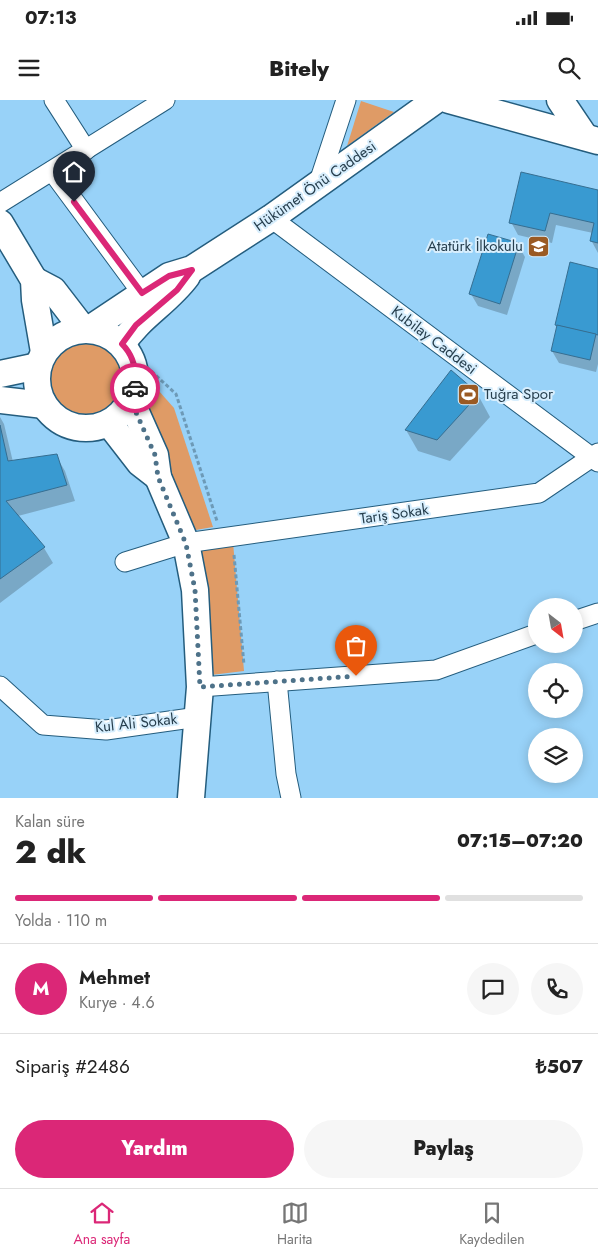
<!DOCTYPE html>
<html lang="tr">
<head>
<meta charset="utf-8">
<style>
  :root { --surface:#fff; --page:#f6f6f6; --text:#222; --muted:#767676; --line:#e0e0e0; --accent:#db2777 }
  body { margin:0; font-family:Jost,sans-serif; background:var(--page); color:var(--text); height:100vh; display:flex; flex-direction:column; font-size:19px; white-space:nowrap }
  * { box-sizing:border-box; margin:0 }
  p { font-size:16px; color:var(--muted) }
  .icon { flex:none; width:28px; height:28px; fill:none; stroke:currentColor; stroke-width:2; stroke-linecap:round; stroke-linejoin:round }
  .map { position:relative; height:698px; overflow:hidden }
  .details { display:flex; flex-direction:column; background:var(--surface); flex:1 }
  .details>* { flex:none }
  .needle { width:32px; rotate:149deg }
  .tools { position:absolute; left:528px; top:498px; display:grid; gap:10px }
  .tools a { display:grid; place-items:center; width:55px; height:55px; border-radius:50%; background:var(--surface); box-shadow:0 2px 12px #0003; font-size:25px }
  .pin { position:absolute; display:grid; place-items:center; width:42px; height:42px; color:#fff; margin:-51px -21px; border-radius:50% 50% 50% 0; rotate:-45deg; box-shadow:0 0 5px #0007 }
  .pin .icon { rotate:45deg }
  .courier { position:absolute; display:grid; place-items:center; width:50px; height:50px; margin:-25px; border:4px solid #db2777; border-radius:50%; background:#fff; color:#222; box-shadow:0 1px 6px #0007 }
  .overview em { font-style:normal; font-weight:800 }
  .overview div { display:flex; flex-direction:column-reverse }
  .overview { display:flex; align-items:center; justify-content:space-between; height:85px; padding:0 15px }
  h1 { font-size:32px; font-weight:800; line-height:38px }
  .bar { display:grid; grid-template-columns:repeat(4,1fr); gap:8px 5px; align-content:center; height:60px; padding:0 15px }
  .bar i { height:6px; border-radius:4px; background:var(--line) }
  .bar .active { background:var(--accent) }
  .bar p { grid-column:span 4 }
  .line { display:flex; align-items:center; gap:12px; padding:0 15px; border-top:1px solid var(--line) }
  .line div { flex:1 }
  .round { display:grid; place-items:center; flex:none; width:52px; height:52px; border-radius:26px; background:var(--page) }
  .cta { display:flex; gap:10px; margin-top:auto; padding:10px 15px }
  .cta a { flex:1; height:58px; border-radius:30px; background:var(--accent); color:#fff; font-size:20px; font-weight:800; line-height:58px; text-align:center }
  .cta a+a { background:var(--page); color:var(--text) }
  .status { display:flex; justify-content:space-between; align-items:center; height:35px; padding:0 25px; background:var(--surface); direction:ltr }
  .status svg { height:14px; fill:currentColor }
  header { display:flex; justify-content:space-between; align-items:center; height:65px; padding:0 15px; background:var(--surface); font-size:22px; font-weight:800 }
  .menu { display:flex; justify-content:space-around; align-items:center; height:70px; border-top:1px solid var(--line); background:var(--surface); font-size:14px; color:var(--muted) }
  .menu a { display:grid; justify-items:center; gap:2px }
  .menu .active { color:var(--accent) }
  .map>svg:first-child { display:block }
  .green { fill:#df9b66 }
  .shadow { fill:#0003 }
  .building { fill:#399ad1; stroke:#366e91 }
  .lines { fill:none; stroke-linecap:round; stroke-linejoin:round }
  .street-casing { stroke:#245d7e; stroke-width:21 }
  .secondary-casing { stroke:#245d7e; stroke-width:29 }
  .path { stroke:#6d9ab7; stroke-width:3; stroke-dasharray:4 2.5; stroke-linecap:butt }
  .street { stroke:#fff; stroke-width:19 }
  .secondary { stroke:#fff; stroke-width:26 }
  .done { stroke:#4e7289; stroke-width:5; stroke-dasharray:0 9 }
  .route { stroke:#db2777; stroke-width:6 }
  .labels { text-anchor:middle; stroke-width:4; stroke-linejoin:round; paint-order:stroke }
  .street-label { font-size:15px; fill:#263e4d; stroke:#d7eefd }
  .poi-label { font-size:15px; fill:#263e4d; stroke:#d7eefd; text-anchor:end }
</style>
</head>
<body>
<div class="status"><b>07:13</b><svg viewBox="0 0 49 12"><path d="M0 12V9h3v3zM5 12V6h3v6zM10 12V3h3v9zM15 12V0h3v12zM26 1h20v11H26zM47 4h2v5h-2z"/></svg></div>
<header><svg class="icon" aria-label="menu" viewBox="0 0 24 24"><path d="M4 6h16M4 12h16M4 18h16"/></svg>Bitely<svg class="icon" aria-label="search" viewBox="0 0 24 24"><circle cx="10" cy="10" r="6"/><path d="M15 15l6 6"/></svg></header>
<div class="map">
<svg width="598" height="698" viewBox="0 0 598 698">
  <rect width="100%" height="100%" fill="#98d2f8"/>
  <g class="green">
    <path d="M 361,1 L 394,12 L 347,46 Z"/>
    <circle cx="86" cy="280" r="38"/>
    <path d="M 143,273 L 174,308 L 213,427 L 190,431 L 143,321 Z"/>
    <path d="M 233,442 L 244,571 L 211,575 L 197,445 Z"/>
  </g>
  <g class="shadow">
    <path d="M 598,91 L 598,153 L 591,140 L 593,133 L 556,125 L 552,143 L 518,135 L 511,122 Z"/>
    <path d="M 518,145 L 525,157 L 507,215 L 478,206 L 471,194 Z"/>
    <path d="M 598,170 L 598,264 L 596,272 L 559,263 L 552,251 L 558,227 L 556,224 Z"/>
    <path d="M 451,272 L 478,295 L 490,317 L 450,361 L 418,351 L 406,330 Z"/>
    <path d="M 0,317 L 4,324 L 13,362 L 56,356 L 65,371 L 75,401 L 18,416 L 44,448 L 53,463 L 0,503 Z"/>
  </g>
  <g class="building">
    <path d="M 521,72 L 598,90 L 598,143 L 590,141 L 594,123 L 550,113 L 545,131 L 509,123 Z"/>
    <path d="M 488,134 L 519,143 L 500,204 L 469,194 Z"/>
    <path d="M 570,162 L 598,169 L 598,235 L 555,225 Z"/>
    <path d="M 557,225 L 596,234 L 590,260 L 551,251 Z"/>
    <path d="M 451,270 L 479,294 L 437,340 L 405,330 Z"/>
    <path d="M 0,325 L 8,361 L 57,354 L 67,385 L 6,401 L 45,447 L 0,479 Z"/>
  </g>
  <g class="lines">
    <defs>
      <g id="street">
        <path d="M 54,0 L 86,50"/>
        <path d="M 52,71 L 142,193"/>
        <path d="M 318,85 L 346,0"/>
        <path d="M 0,103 L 165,0"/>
        <path d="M 271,118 L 598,362"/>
        <path d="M 125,462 L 186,443 L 539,393 L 598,353"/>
        <path d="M 574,521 L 598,513"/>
        <path d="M 277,581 L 286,674 L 291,698"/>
        <path d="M 0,586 L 43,625 L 106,630 L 198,617"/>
        <path d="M 200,587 L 436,570 L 536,534"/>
      </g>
      <g id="secondary">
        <path d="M 449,0 L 598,41"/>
        <path d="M 560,0 L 585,37"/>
        <path d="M 0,123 L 34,180 L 35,200 L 44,252"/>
        <path d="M 34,180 L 53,190 L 83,229"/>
        <path d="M 91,228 L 169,176 L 192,169 L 271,118 L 436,0"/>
        <circle cx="86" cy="279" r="49"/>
        <path d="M 122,244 C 139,217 168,202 187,176"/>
        <path d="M 0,274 L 38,266"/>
        <path d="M 0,300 L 44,305"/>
        <path d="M 131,301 L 155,355 L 158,377 L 186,443 L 195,490 L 200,587 L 191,698"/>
        <path d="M 109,323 L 140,363 L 158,377"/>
      </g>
    </defs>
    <use href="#street" class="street-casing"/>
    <use href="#secondary" class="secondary-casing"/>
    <g class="path">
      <path d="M 137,258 L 176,294 L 217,421"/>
      <path d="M 234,455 L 244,565"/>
    </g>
    <use href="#street" class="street"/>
    <use href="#secondary" class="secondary"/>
  </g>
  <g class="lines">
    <path class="done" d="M 135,288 L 131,301 L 155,355 L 158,377 L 186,444 L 195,490 L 200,587 L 356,576"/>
    <path class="route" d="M 74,102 L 142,193 L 169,176 L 192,170 L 177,190 L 136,225 L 122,244 C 134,256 137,272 135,288"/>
  </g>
  <defs>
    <symbol id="school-square" viewBox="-11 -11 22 22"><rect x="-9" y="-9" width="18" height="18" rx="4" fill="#9a5a23" stroke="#d7eefd"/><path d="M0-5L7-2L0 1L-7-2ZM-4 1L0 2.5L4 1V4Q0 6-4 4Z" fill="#fff"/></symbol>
    <symbol id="stadium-square" viewBox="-11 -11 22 22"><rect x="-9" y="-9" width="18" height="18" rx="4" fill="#9a5a23" stroke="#d7eefd"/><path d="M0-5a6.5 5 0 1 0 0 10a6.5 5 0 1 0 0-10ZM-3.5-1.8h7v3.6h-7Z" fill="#fff"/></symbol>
  </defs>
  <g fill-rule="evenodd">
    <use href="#school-square" x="526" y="134" width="25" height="25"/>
    <use href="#stadium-square" x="456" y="282" width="25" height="25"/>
  </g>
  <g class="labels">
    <g class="street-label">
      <text transform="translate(315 86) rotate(-35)" y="5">Hükümet Önü Caddesi</text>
      <text transform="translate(434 240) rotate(37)" y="5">Kubilay Caddesi</text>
      <text transform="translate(394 414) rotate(-8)" y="5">Tariş Sokak</text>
      <text transform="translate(136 623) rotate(-6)" y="5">Kul Ali Sokak</text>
    </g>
    <g class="poi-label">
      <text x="523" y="151">Atatürk İlkokulu</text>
      <text x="484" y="299" text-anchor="start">Tuğra Spor</text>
    </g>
  </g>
</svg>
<div class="tools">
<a><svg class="needle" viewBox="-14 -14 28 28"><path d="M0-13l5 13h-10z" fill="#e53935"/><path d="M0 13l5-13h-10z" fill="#767676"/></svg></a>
<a><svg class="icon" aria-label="locate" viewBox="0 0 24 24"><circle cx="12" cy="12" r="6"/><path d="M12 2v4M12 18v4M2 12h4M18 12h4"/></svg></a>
<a><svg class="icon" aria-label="layers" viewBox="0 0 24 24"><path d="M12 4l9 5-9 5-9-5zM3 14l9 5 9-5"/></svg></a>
</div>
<div class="pin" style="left:356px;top:576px;background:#ea580c"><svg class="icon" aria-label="bag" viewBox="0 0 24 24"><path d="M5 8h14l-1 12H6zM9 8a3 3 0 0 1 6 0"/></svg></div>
<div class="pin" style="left:74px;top:102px;background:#1f2937"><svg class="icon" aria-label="home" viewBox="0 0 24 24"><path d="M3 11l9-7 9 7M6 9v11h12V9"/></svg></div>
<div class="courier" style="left:135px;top:288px"><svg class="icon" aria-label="car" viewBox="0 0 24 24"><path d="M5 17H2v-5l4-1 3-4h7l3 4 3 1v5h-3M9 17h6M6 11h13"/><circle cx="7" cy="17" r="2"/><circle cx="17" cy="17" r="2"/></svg></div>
</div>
<section class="details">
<div class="overview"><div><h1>2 dk</h1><p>Kalan süre</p></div><em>07:15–07:20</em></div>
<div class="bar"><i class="active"></i><i class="active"></i><i class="active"></i><i></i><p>Yolda · 110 m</p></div>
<div class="line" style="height:90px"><b class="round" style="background:var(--accent);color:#fff">M</b><div><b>Mehmet</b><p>Kurye · 4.6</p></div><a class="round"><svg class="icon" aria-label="chat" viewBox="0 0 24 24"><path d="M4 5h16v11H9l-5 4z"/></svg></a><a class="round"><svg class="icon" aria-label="phone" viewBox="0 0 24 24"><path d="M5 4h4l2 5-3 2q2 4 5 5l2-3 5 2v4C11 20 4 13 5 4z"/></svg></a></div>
<div class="line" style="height:65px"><div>Sipariş #2486</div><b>₺507</b></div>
<div class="cta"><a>Yardım</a><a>Paylaş</a></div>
</section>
<nav class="menu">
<a class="active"><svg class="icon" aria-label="home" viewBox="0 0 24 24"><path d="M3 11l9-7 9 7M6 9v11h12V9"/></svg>Ana sayfa</a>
<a><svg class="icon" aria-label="map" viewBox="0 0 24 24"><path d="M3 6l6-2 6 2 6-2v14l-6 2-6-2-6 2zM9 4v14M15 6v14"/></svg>Harita</a>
<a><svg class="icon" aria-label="saved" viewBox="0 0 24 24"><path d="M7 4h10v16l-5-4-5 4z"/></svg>Kaydedilen</a>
</nav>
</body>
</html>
